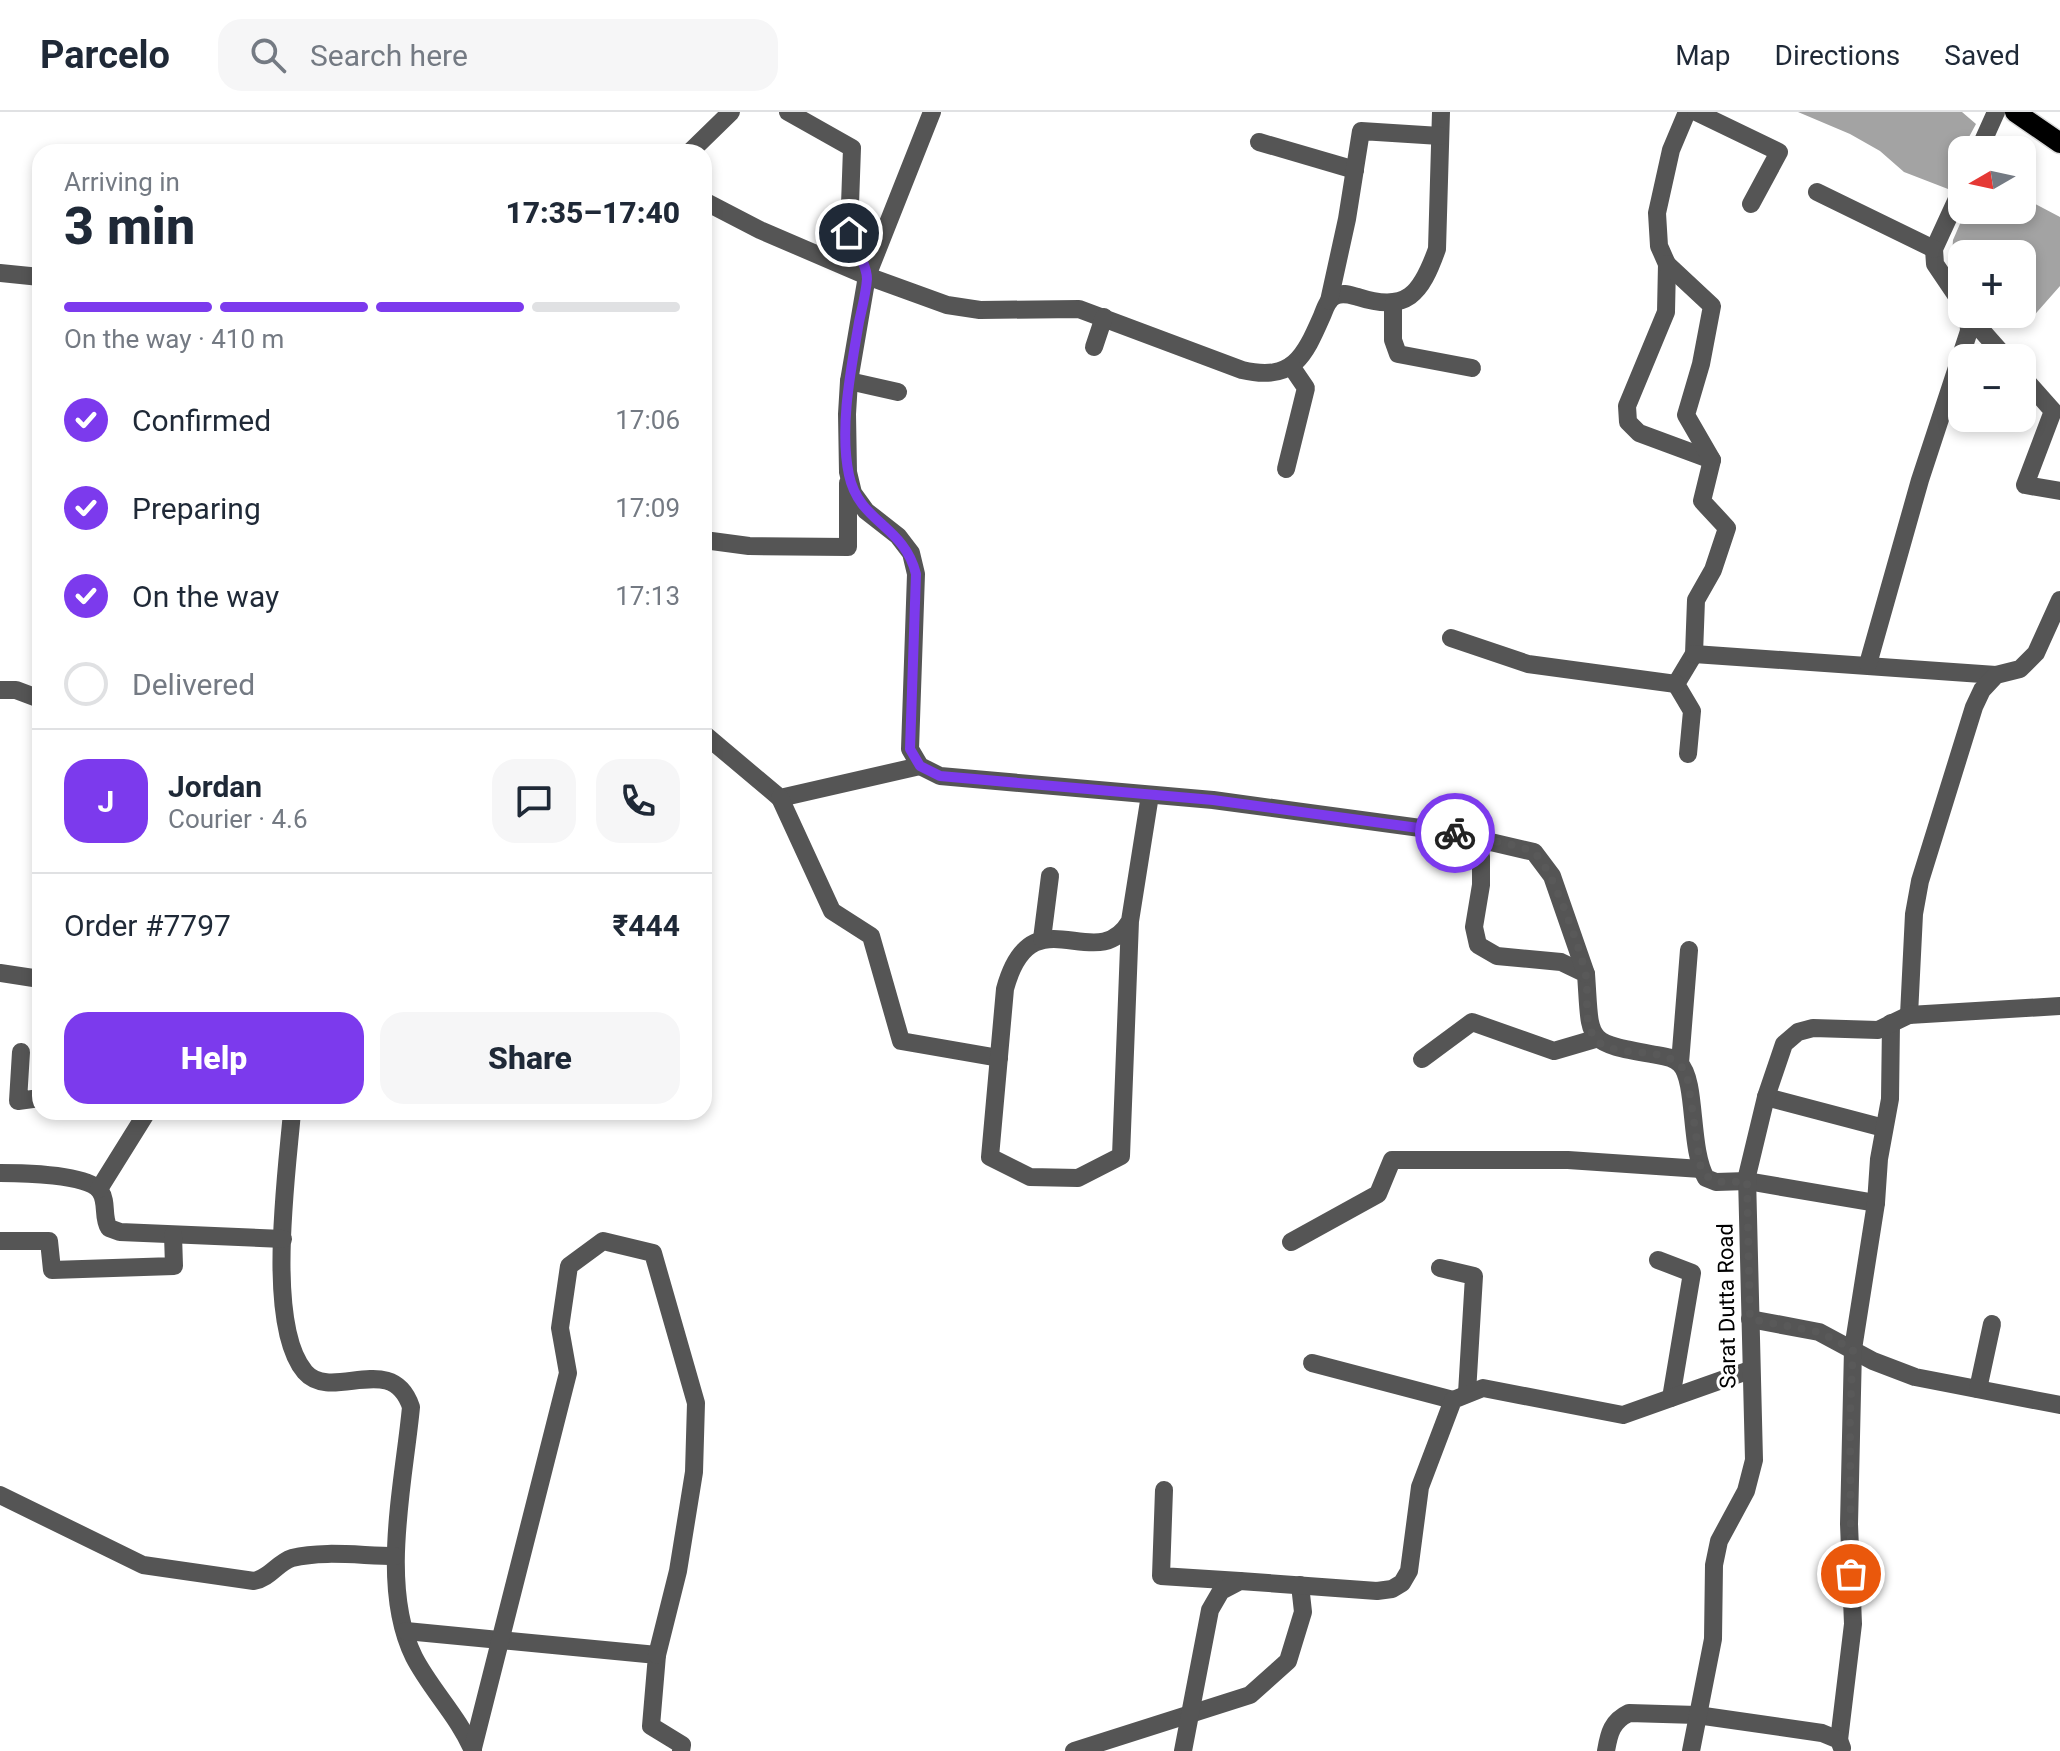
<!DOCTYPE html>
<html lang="en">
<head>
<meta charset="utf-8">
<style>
  :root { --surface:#fff; --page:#f6f6f7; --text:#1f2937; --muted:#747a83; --line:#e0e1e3; --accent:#7c3aed }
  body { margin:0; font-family:Roboto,sans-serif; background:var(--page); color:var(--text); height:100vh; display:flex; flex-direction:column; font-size:30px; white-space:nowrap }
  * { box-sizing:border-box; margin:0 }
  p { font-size:26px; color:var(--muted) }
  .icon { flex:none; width:44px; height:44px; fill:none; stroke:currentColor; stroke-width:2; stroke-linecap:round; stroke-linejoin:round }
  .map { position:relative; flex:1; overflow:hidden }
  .side { position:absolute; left:32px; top:32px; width:680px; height:976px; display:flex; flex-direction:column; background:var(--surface); border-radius:24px; box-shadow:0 4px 12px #0003 }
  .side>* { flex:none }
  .needle { width:52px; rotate:261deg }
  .fabs { position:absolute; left:1948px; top:24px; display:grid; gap:16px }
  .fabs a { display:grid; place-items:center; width:88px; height:88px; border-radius:16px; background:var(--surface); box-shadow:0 4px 12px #0003; font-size:40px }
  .pin { position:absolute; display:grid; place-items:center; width:68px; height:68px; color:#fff; margin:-34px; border:4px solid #fff; border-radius:50%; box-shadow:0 2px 8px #0007 }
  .courier { position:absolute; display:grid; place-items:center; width:80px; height:80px; margin:-40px; border:6px solid #7c3aed; border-radius:50%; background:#fff; color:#222; box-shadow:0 2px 10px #0007 }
  .headline em { font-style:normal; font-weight:800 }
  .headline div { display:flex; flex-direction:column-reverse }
  .headline { display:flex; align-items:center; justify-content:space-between; height:136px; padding:0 32px }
  h1 { font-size:52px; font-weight:800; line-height:60px }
  .bar { display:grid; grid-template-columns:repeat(4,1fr); gap:12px 8px; align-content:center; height:96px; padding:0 32px }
  .bar i { height:10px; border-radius:6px; background:var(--line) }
  .bar .selected { background:var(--accent) }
  .bar p { grid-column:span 4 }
  .line { display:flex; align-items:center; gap:20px; padding:0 32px; border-top:2px solid var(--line) }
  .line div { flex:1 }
  .round { display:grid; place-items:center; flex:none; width:84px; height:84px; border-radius:24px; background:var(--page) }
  ol { padding:0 32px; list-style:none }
  li { display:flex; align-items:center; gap:24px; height:88px }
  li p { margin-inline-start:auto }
  li .icon { padding:8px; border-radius:50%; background:var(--accent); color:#fff; stroke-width:4 }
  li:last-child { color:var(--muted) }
  li i { width:44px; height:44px; border:4px solid var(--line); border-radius:50% }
  .cta { display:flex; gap:16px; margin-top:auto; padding:16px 32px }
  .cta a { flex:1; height:92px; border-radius:24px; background:var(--accent); color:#fff; font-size:32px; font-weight:800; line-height:92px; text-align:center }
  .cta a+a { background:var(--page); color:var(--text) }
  header { display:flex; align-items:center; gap:48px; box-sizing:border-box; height:112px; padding:0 40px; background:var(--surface); border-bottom:2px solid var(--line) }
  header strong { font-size:38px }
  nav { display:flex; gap:44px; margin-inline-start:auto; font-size:28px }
  .search { width:560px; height:72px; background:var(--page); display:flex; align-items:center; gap:20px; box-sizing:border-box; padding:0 28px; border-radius:24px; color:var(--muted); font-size:30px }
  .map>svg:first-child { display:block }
  .water { fill:#a3a3a3 }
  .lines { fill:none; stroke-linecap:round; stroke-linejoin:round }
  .major-casing { stroke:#dbdbdb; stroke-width:23 }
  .minor { stroke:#555; stroke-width:18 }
  .major { stroke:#000; stroke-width:20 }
  .done { stroke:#595959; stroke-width:8; stroke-dasharray:0 14.4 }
  .route { stroke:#7c3aed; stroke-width:10 }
  .labels { text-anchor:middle; stroke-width:6; stroke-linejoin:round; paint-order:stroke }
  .street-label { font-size:22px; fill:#000; stroke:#fff }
</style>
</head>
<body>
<header>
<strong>Parcelo</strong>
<div class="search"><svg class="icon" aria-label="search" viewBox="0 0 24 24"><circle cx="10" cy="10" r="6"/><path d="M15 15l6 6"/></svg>Search here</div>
<nav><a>Map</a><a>Directions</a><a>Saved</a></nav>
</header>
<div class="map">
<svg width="2060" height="1639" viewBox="0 0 2060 1639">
  <rect width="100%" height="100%" fill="#fff"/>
  <g class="water">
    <path d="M 1798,0 L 1962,0 L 1976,12 L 1962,38 L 1948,77 L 1904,60 L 1880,39 L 1850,22 Z"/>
    <path d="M 2022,85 L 2060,105 L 2060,174 L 2030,208 L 2020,202 L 2022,142 L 1962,142 L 1962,164 L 1951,157 L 1953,128 L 1966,98 L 1990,103 L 1991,98 L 2022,98 Z"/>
  </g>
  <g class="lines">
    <defs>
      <path id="major" d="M 2015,0 L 2060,31"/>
    </defs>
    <use href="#major" class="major-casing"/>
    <g class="minor">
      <path d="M 788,0 L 852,36 L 849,121 L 867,164"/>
      <path d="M 932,0 L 867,164 L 849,269 L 847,302 L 848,360 L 853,381 L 866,399 L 898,424 L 911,441 L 916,462 L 910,637 L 920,654 L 940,664 L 1213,688 L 1450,720 L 1470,727 L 1481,744 L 1481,773 L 1474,815 L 1478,833 L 1497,844 L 1561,850 L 1586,862 C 1591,929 1583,930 1651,942 C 1661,944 1673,944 1680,952 C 1697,969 1689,1037 1706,1066 L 1716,1070 L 1747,1069 L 1876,1091"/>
      <path d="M 1687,0 L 1671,38 L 1657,101 L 1659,134 L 1667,152 L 1666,200 L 1627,294 L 1628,310 L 1639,321 L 1712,348"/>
      <path d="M 1696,0 L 1779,40 L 1751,92"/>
      <path d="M 1259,30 L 1355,58"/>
      <path d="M 1979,38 L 1996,0"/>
      <path d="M 690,40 L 731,0"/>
      <path d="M 1962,76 L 1934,137 L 1935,152 L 1962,192"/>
      <path d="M 1817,80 L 1934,137"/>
      <path d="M 704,89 L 760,118 L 867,164 L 947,193 L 980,198 L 1079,197 L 1242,258 C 1293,270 1304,245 1322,204 C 1325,197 1327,188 1335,184 C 1343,180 1350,183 1358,185 C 1407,201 1421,182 1437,137 L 1441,0"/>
      <path d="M 1667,152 L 1712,194 L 1701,252 L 1686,303 L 1712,348 L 1702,389 L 1727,416 L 1713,458 L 1696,488 L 1694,542 L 1676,572 L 1692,599 L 1688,642"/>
      <path d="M 0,161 L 40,165"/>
      <path d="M 1329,189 L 1347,107 L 1361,19 L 1440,24"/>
      <path d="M 1393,193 L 1393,228 L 1398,242 L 1472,256"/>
      <path d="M 1968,203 L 2006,246"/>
      <path d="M 1094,235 L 1104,205"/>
      <path d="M 2022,264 L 2053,299 L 2025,373 L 2060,379"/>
      <path d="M 849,269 L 898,280"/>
      <path d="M 1286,357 L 1306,276 L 1291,254"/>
      <path d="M 704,428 L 749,434 L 848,435 L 848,371"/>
      <path d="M 1451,526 L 1528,552 L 1676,572"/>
      <path d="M 1694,542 L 1996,563"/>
      <path d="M 1868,552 L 1920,368 L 1969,219 L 1968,202"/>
      <path d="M 0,578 L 16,578 L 40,587"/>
      <path d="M 704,622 L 780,686 L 920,654"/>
      <path d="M 780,686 L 832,799 L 871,824 L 901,929 L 999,946"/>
      <path d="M 1465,724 L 1534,740 L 1552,764 L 1586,862"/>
      <path d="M 1130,809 L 1121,1044 L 1078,1066 L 1030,1065 L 990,1045 L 1005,877 C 1032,778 1096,867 1130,809 L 1150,683"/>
      <path d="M 1042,827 L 1050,764"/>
      <path d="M 0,861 L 40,867"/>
      <path d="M 1909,903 L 1914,802 L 1920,769 L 1974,595 L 1982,578 L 1996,563 L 2020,557 L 2036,541 L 2060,488"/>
      <path d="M 21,940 L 18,989 L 40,986"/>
      <path d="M 1422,947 L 1472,910 L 1554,939 L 1595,927"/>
      <path d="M 1680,951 L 1689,838"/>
      <path d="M 1766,985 L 1884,1016"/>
      <path d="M 292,1000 C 287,1061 265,1213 305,1260 C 332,1291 392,1238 411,1295 C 404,1370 379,1475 414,1545 C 431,1578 459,1605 473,1639"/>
      <path d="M 0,1061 C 21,1061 88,1062 100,1079 C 108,1090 102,1105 109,1116 L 120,1120 L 283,1127"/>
      <path d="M 99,1077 L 147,1000"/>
      <path d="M 0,1129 L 49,1129 L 52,1158 L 174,1154 L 173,1123"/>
      <path d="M 1291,1130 L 1378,1082 L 1392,1048 L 1568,1048 L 1701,1057"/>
      <path d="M 1658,1148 L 1692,1161 L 1671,1286"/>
      <path d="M 1440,1156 L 1474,1164 L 1467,1281"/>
      <path d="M 1750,1207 L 1819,1220 L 1873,1249 L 1915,1265 L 2060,1293"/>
      <path d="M 1312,1251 L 1453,1288"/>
      <path d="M 1978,1277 L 1992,1212"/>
      <path d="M 1164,1378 L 1161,1464 L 1240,1469"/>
      <path d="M 0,1383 L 143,1453 L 254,1469 C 270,1466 277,1451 292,1446 C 324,1438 362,1444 395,1444"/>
      <path d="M 406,1519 L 657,1543 L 651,1614 L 682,1633 L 681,1639"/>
      <path d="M 1839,1628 L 1853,1512 L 1849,1412 L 1853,1237 L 1876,1091 L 1879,1047 L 1890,987 L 1891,911"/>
      <path d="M 473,1636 L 568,1261 L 560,1216 L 569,1154 L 603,1129 L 653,1141 L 696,1291 L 694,1360 L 678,1459 L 657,1543"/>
      <path d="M 1074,1639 L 1250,1583 L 1288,1549 L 1303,1500 L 1300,1473"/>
      <path d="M 1183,1639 L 1210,1498 L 1221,1479 L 1240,1469 L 1377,1479 L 1392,1477 L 1402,1471 L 1409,1459 L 1420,1375 L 1453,1288 L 1483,1276 L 1623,1303 L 1750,1258"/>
      <path d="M 1606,1639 C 1609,1621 1612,1609 1629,1601 L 1697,1603 L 1822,1621 L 1839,1628 L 1842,1636"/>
      <path d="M 1691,1639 L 1713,1527 L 1714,1453 L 1719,1429 L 1746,1379 L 1754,1348 L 1747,1064 L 1766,985 L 1784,932 L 1798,920 L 1813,916 L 1878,918 L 1909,903 L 2060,894"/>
    </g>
    <use href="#major" class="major"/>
  </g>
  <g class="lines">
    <path class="done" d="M 1455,721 C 1474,726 1519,732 1533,740 C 1551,751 1582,842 1586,864 C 1589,882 1583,908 1594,925 C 1612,951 1666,927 1687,962 L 1701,1057 C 1711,1074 1729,1070 1747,1069 L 1750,1207 L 1819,1220 L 1853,1237 L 1850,1306 L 1851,1462"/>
    <path class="route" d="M 849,121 C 855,134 867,153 867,167 C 866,181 862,196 859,210 C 851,257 839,316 849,363 C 859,411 904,413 916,462 L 910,637 L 920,654 L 940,664 L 1213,688 L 1455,721"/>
  </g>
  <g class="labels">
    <g class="street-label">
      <text transform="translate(1726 1194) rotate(-91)" y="8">Sarat Dutta Road</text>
    </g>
  </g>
</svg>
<div class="fabs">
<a><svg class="needle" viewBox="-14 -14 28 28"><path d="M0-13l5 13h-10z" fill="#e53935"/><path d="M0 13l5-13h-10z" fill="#747a83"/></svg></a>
<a>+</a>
<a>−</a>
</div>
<div class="pin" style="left:1851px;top:1462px;background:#ea580c"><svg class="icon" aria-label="bag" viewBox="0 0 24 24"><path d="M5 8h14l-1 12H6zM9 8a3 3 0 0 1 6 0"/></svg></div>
<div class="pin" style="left:849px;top:121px;background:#1f2937"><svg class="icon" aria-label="home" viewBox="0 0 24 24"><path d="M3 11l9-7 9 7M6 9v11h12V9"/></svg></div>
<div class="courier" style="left:1455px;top:721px"><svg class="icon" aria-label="bike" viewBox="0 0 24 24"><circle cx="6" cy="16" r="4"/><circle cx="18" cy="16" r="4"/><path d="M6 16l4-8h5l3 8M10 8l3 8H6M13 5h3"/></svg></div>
<section class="side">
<div class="headline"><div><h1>3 min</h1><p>Arriving in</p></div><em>17:35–17:40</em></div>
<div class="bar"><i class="selected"></i><i class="selected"></i><i class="selected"></i><i></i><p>On the way · 410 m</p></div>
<ol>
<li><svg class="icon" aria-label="check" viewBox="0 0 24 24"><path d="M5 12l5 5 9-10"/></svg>Confirmed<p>17:06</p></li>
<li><svg class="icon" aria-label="check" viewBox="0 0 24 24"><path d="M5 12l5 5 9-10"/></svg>Preparing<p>17:09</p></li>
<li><svg class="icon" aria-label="check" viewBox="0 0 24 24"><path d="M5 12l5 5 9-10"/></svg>On the way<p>17:13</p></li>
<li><i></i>Delivered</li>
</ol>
<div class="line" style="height:144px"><b class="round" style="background:var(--accent);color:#fff">J</b><div><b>Jordan</b><p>Courier · 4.6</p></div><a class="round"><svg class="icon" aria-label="chat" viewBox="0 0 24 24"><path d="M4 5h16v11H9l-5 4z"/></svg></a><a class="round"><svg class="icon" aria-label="phone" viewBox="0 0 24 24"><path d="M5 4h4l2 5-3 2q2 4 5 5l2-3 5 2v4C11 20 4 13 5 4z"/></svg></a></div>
<div class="line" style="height:104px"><div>Order #7797</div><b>₹444</b></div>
<div class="cta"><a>Help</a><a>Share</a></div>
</section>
</div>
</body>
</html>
